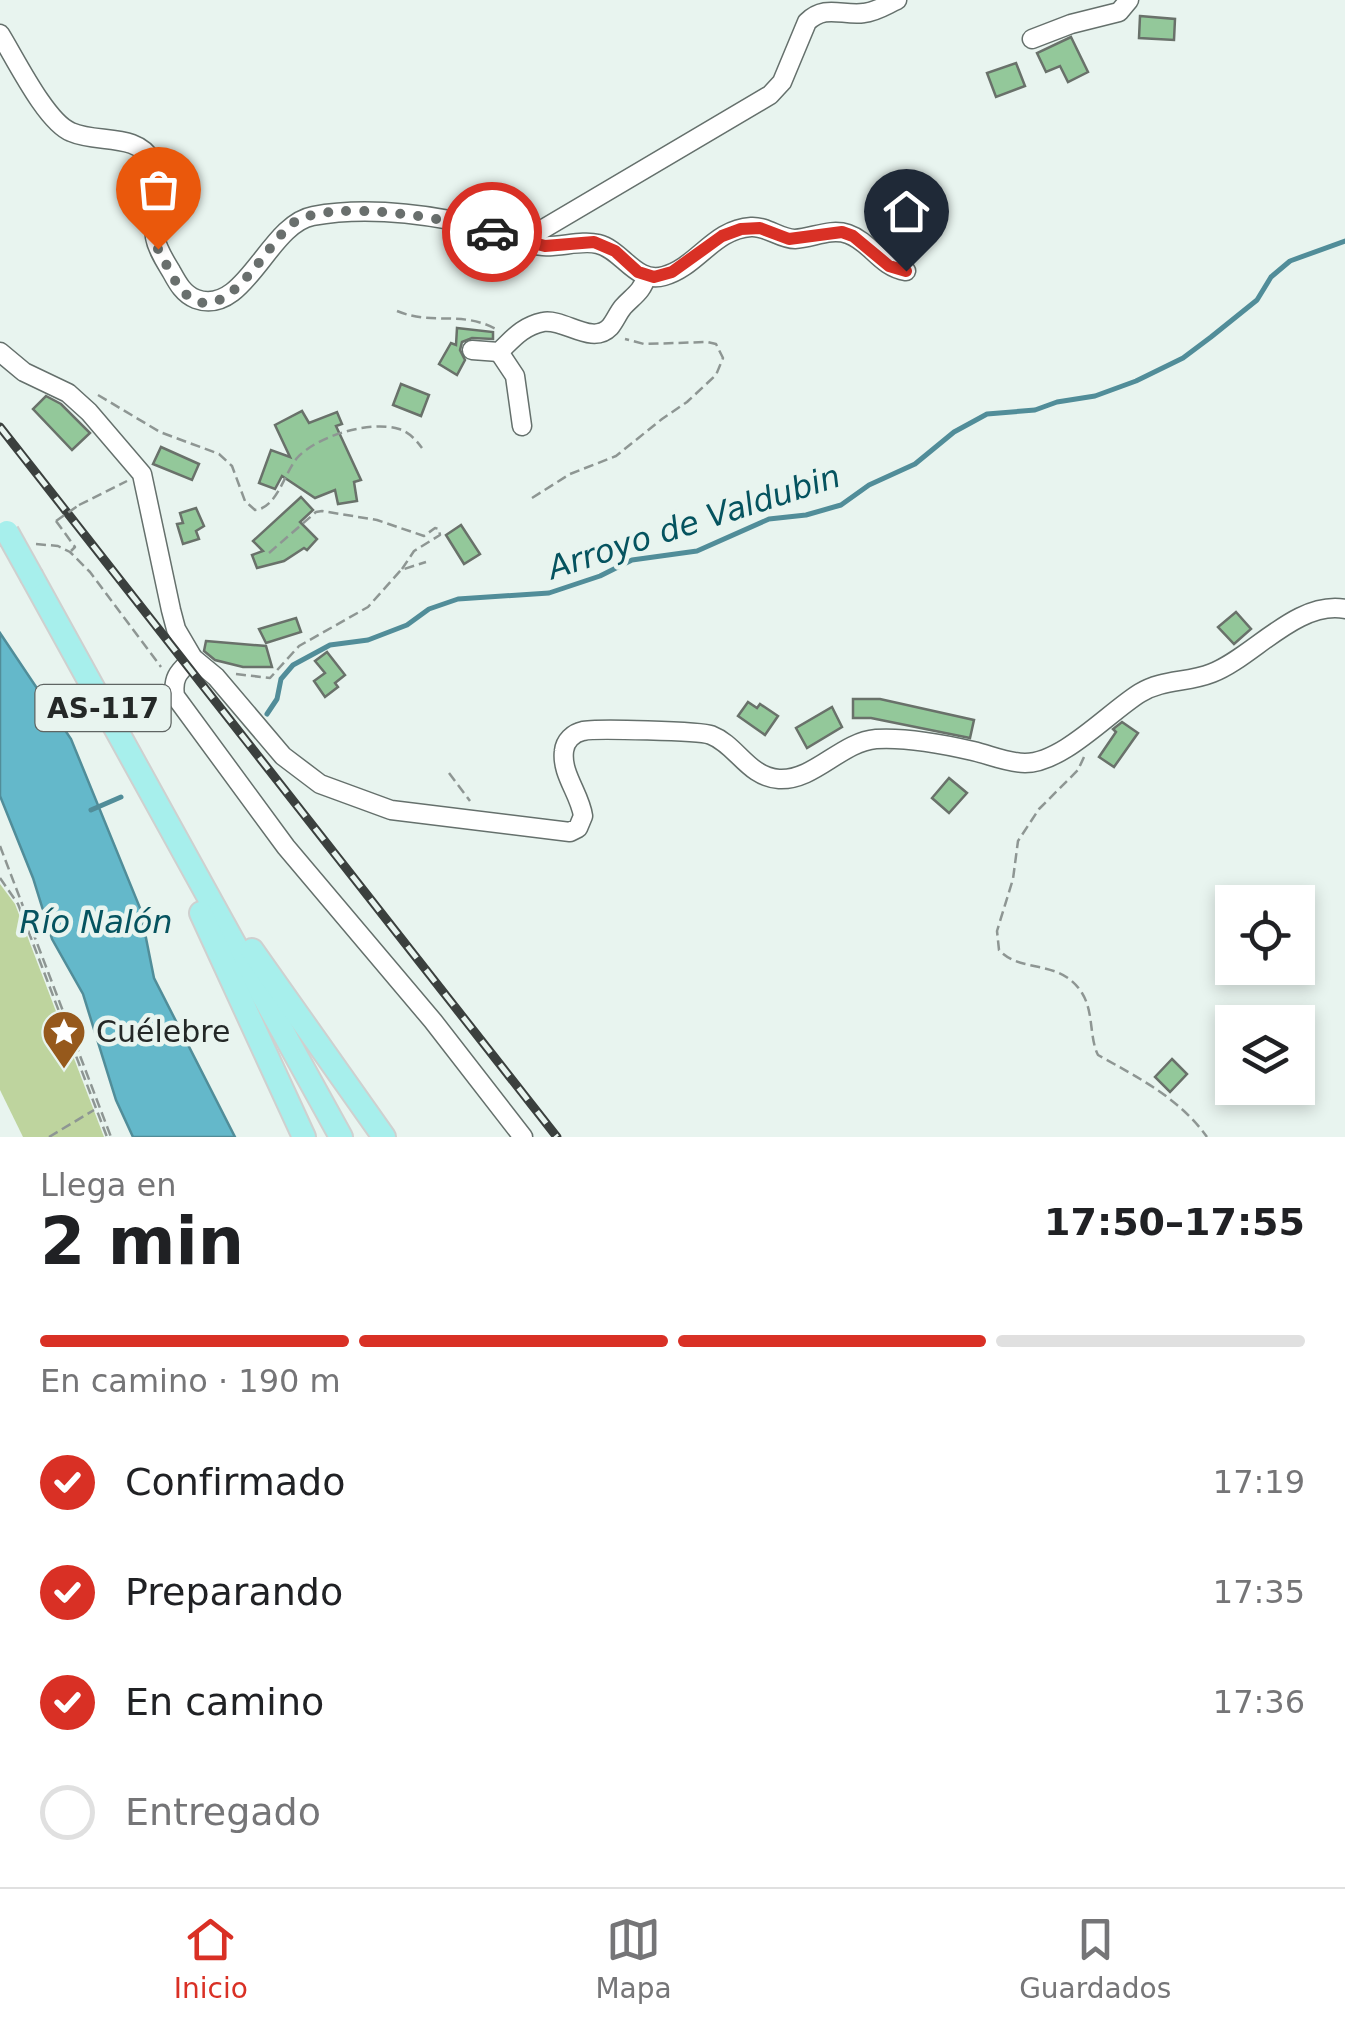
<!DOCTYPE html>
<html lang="es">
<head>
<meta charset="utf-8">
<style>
  :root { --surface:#fff; --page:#f6f6f6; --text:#202124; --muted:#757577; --line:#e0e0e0; --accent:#d93025 }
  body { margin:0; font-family:"DejaVu Sans",sans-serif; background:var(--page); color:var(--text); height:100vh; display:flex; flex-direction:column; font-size:38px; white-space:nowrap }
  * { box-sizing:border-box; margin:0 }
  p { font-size:32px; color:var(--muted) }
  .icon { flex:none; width:55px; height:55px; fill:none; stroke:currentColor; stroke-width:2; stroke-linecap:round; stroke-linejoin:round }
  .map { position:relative; height:1137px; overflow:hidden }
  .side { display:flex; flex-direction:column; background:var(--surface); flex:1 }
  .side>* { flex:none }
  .tools { position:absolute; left:1215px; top:885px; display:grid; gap:20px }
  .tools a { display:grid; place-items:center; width:100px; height:100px; border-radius:0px; background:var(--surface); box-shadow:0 5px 15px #0003; font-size:50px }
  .pin { position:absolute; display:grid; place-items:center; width:85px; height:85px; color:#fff; margin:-102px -42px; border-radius:50% 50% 50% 0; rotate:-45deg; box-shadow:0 0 10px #0007 }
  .pin .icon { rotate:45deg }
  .courier { position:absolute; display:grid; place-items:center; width:100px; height:100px; margin:-50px; border:8px solid #d93025; border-radius:50%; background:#fff; color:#222; box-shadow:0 2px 12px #0007 }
  .overview em { font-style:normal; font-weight:700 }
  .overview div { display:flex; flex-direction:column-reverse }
  .overview { display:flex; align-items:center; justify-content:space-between; height:170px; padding:0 40px }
  h1 { font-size:65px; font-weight:700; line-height:75px }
  .bar { display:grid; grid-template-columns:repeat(4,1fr); gap:15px 10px; align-content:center; height:120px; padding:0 40px }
  .bar i { height:12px; border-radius:8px; background:var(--line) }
  .bar .current { background:var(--accent) }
  .bar p { grid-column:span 4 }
  ol { padding:0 40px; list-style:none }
  li { display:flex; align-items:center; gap:30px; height:110px }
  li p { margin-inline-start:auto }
  li .icon { padding:10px; border-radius:50%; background:var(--accent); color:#fff; stroke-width:4 }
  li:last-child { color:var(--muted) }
  li i { width:55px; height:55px; border:5px solid var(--line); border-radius:50% }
  .tabs { display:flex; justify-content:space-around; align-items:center; height:140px; border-top:2px solid var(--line); background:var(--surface); font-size:28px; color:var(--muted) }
  .tabs a { display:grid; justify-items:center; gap:5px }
  .tabs .current { color:var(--accent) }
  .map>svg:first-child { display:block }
  .green { fill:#bed49e }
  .water { fill:#64b8ca; stroke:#518d99; stroke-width:2.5 }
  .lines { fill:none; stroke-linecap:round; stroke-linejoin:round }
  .stream { stroke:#518d99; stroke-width:5 }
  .building { fill:#93c89a; stroke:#69716a; stroke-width:2.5 }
  .minor-casing { stroke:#65706c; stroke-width:21 }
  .major-casing { stroke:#cfd0cf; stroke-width:26 }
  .path { stroke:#8e9693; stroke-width:2.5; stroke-dasharray:10 5; stroke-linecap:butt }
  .minor { stroke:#fff; stroke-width:18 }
  .major { stroke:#a7efec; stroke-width:22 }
  .rail-casing { stroke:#3b403e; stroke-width:9 }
  .rail { stroke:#e8f4ef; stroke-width:5; stroke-dasharray:15; stroke-linecap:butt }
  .major-bridge-casing { stroke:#cfd0cf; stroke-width:26; stroke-linecap:butt }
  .path-bridge { stroke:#8e9693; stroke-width:2.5; stroke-dasharray:10 5; stroke-linecap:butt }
  .major-bridge { stroke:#a7efec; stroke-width:22 }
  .done { stroke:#696f6d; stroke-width:10; stroke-dasharray:0 18 }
  .route { stroke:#d93025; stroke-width:12 }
  .labels { text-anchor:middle; stroke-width:9; stroke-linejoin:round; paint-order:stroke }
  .shield { fill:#e8f4ef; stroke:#5f6563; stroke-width:2.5 }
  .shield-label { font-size:28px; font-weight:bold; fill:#242827 }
  .poi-label { font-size:30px; fill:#242827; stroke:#e8f4ef; text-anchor:start }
  .water-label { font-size:32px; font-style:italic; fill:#05535f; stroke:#e8f4ef }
</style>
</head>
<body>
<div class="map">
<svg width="1345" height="1137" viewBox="0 0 1345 1137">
  <rect width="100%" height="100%" fill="#e8f4ef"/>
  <path class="green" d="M 0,884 L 15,904 L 104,1137 L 23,1137 L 0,1090 Z"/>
  <path class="water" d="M 0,633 L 71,739 L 140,908 L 154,978 L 235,1137 L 133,1137 L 116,1100 L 83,994 L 52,939 L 33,878 L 0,796 Z"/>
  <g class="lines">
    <g class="stream">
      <path d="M 267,714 L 277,699 L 281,679 L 293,665 L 330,645 L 368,640 L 407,625 L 429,609 L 458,599 L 549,593 L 600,576 L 632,560 L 697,551 L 769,519 L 806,515 L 841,505 L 869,485 L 915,464 L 954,432 L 987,414 L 1035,410 L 1057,402 L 1095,396 L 1136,381 L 1183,358 L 1211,337 L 1257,300 L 1271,277 L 1290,261 L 1345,241"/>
      <path d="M 91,810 L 121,797"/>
    </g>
  </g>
  <g class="building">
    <path d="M 1140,16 L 1175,19 L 1174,40 L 1139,38 Z"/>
    <path d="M 1071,37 L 1088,72 L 1068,82 L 1060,66 L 1046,72 L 1037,53 Z"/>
    <path d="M 1016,63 L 1025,86 L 996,97 L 987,73 Z"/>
    <path d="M 457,328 L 493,332 L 493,339 L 472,338 L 462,342 L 460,350 L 465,360 L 457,375 L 439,364 L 451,343 L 456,345 Z"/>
    <path d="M 401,384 L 429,395 L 421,416 L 393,405 Z"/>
    <path d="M 46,396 L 61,404 L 90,433 L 72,450 L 33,409 Z"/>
    <path d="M 302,411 L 309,423 L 337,412 L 342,424 L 336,426 L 361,480 L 354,482 L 357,501 L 338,504 L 335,490 L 315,498 L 282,476 L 275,489 L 259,483 L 271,450 L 290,457 L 275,425 Z"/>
    <path d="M 161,447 L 199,464 L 192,480 L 153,464 Z"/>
    <path d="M 301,497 L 313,510 L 300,522 L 317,539 L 307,550 L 304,548 L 284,561 L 257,568 L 252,555 L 263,551 L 253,541 Z"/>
    <path d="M 196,508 L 204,526 L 196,531 L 199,539 L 183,544 L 177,524 L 183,523 L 180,513 Z"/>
    <path d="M 461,525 L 480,554 L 464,564 L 446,535 Z"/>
    <path d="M 1236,612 L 1251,629 L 1234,644 L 1218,627 Z"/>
    <path d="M 296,618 L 301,632 L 266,643 L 259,629 Z"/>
    <path d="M 206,641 L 266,646 L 272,667 L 243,667 L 215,660 L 204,651 Z"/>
    <path d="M 327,652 L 345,675 L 335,683 L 338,687 L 325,697 L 314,681 L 325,673 L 315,661 Z"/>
    <path d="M 853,699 L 880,699 L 974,720 L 970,738 L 871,718 L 853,718 Z"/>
    <path d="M 748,702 L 757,708 L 760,704 L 778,716 L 765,735 L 738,716 Z"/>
    <path d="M 832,707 L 842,727 L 807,748 L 796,728 Z"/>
    <path d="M 1122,722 L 1138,733 L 1114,767 L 1099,757 L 1116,732 L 1113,729 Z"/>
    <path d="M 949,778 L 967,793 L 949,813 L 932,798 Z"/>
    <path d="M 1172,1059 L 1187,1074 L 1170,1092 L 1155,1077 Z"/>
  </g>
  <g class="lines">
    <defs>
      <g id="minor">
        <path d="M 0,34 C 15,58 46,122 71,132 C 98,144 137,132 153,162 C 166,186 151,212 155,237 C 157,249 165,261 171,271 C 177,282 183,294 196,299 C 245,317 268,224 313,216 C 356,208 406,212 450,220 C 481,226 507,244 538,232 L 770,95 L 782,82 L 807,22 C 825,4 842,16 864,13 C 876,12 886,5 897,0"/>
        <path d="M 1032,39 L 1071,24 L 1119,12 L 1129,0"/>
        <path d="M 523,238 C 541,256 575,238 598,244 C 623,250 635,284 664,276 C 697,267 714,229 751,227 C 767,226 780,239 795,239 C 813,238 830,228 848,234 C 871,242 880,267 906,271"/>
        <path d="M 472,350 L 499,352 C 513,339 521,327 543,322 C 564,318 592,346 610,327 C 615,321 618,313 623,307 C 633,296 642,292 646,277"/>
        <path d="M 0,352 L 24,372 L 68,393 L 89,412 L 142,474 L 171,610 L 176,629 L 193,658 L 216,677 L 283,756 L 320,784 L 391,810 L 570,832 L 578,828 L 583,816 C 580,794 561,774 564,751 C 565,741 573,733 583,731 C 594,728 701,731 711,735 C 737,745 748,777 779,779 C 814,781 841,742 876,739 C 908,737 943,744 973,751 C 990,755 1008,763 1025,763 C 1063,763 1109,712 1140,693 C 1163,679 1187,683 1212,673 C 1252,658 1297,600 1345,609"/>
        <path d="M 499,352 L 515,376 L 522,426"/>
        <path d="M 193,658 C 180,671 172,676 175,696 L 286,847 L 433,1021 L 523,1137"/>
      </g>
      <g id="major">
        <path d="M 32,577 L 341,1137"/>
        <path d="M 201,913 L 304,1137"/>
        <path d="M 252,950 L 384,1137"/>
      </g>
    </defs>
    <use href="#minor" class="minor-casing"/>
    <use href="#major" class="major-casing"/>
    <g class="path">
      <path d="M 397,311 C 433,326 460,310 496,329"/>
      <path d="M 98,395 L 160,432 L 219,454 L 232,466 L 245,501 L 255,510 C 277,508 284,474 297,458 C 317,436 370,420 399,429 C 409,432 416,440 422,448"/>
      <path d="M 532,498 L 570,474 L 616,456 L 662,419 L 687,402 L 716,375 L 723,358 L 716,344 L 707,342 L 644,344 L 625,339"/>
      <path d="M 79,505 L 127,481"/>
      <path d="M 56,521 L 75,547 L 71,551"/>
      <path d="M 36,544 L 58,546 L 70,552 L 90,572 L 161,667"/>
      <path d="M 269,553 L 316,512 L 322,511 L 377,520 L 424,536 L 435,528 L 439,529 L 440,535 L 414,551 L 402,569"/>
      <path d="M 236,674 L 270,678 L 299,646 L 368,607 L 401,570 L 426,562"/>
      <path d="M 1084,757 L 1078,770 L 1039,809 L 1018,841 L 1013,879 L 997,931 L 999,950 C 1021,974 1060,958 1082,993 C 1094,1012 1089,1037 1098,1055 C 1139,1078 1179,1098 1207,1137"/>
      <path d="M 449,773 L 470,801"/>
      <path d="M 0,846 L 111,1137"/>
      <path d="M 0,878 L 18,904 L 107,1137"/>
      <path d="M 49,1137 L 94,1110"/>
    </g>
    <use href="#minor" class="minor"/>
    <use href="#major" class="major"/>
    <defs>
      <path id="rail" d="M 0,427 L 557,1137"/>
    </defs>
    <use href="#rail" class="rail-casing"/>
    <use href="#rail" class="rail"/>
    <defs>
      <path id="major-bridge" d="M 7,532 L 32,577"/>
    </defs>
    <use href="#major-bridge" class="major-bridge-casing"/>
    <path class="path-bridge" d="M 56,521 L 79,505"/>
    <use href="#major-bridge" class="major-bridge"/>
  </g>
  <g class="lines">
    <path class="done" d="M 158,249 C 165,261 172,278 181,289 C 224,340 268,237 296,221 C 337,199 448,218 492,232"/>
    <path class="route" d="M 492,232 L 545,246 L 594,242 L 615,251 L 638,272 L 654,277 L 672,272 L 722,236 L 741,229 L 760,228 L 789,239 L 842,232 L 853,236 L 889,266 L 906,271"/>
  </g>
  <defs>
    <symbol id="sight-pin" viewBox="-11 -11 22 30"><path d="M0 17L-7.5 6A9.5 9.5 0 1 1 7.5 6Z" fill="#96591c" stroke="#e8f4ef"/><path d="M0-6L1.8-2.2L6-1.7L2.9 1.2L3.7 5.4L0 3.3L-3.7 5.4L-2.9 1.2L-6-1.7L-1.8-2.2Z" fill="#fff"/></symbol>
  </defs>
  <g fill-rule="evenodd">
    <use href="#sight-pin" x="39" y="1007" width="50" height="68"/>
  </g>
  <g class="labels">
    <rect class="shield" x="35.5" y="685" width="135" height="46" rx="8"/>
    <g class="shield-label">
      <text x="103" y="718">AS-117</text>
    </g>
    <g class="poi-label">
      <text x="96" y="1042">Cuélebre</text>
    </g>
    <g class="water-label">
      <text transform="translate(694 522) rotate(-18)" y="11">Arroyo de Valdubin</text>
      <text x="96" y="933">Río Nalón</text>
    </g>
  </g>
</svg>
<div class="tools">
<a><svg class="icon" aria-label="locate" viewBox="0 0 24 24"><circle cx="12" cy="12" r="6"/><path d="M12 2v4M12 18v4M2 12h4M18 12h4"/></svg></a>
<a><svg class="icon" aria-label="layers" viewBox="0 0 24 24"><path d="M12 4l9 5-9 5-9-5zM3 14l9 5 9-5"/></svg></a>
</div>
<div class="pin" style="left:158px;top:249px;background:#ea580c"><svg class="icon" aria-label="bag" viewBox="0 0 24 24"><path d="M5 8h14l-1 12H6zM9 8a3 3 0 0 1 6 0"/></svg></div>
<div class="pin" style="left:906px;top:271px;background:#1f2937"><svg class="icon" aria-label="home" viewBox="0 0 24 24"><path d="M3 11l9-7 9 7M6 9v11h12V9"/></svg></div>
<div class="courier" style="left:492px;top:232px"><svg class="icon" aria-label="car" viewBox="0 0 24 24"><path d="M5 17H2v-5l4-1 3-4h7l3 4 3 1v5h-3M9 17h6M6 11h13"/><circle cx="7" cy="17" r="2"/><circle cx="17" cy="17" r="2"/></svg></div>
</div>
<section class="side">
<div class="overview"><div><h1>2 min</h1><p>Llega en</p></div><em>17:50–17:55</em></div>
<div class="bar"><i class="current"></i><i class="current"></i><i class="current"></i><i></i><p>En camino · 190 m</p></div>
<ol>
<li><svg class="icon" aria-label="check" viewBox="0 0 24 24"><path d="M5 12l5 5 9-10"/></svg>Confirmado<p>17:19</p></li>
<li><svg class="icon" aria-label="check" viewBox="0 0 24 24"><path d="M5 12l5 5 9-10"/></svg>Preparando<p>17:35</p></li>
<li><svg class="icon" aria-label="check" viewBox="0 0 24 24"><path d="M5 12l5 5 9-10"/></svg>En camino<p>17:36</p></li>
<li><i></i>Entregado</li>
</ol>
</section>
<nav class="tabs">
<a class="current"><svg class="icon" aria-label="home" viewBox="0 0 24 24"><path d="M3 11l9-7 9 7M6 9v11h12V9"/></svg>Inicio</a>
<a><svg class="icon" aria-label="map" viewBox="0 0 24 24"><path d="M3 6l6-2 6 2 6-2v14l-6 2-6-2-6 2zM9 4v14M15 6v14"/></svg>Mapa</a>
<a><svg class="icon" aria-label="saved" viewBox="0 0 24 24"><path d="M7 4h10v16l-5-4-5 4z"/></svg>Guardados</a>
</nav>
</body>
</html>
